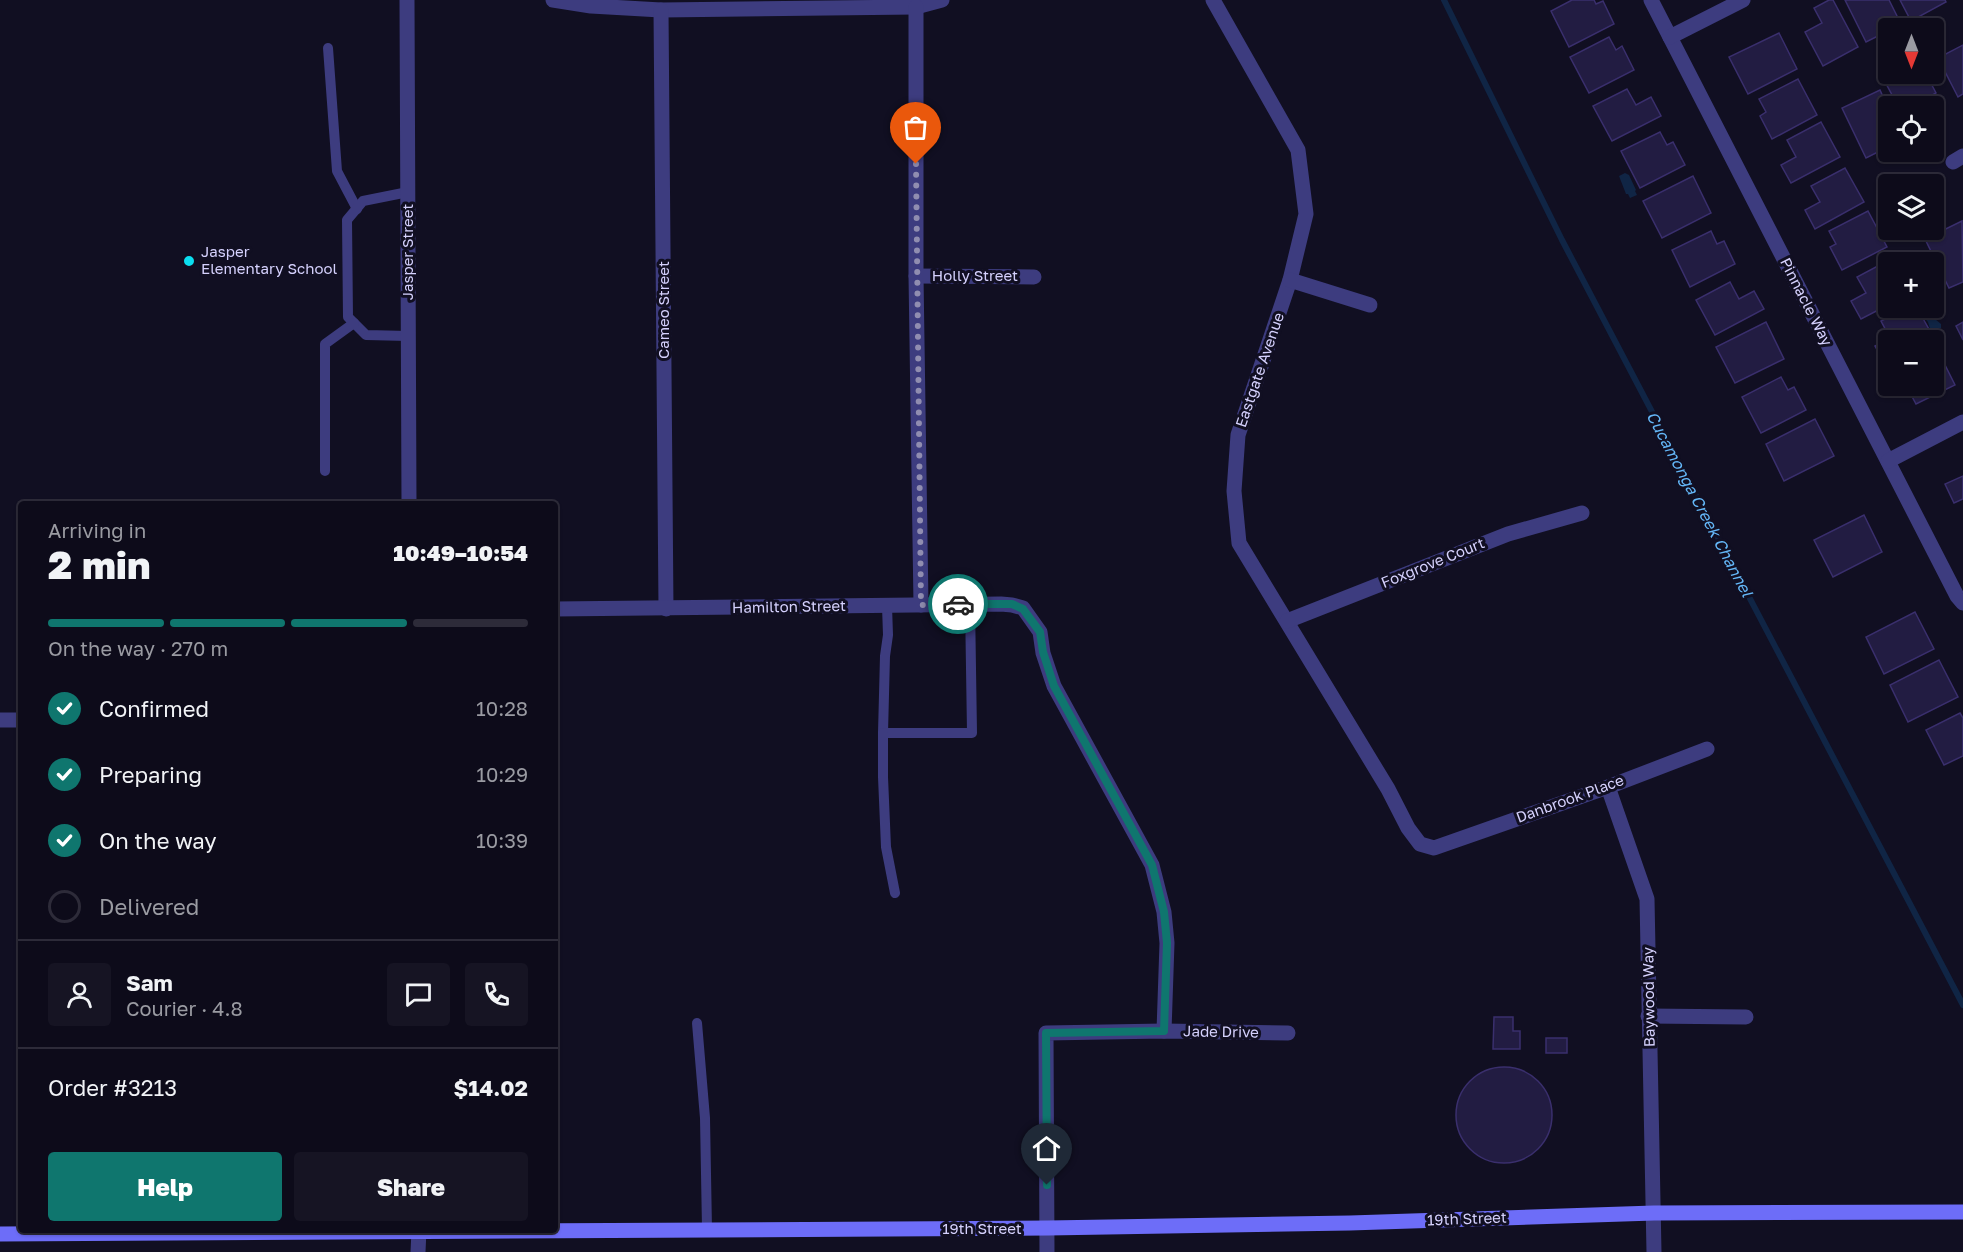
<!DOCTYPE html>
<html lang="en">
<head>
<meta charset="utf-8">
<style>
  :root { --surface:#0d0b1a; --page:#161423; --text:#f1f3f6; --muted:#9a9ba2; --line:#2d2b39; --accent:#0f766e }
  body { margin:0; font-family:"Golos Text",sans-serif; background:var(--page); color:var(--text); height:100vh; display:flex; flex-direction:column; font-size:22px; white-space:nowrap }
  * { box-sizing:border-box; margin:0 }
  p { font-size:20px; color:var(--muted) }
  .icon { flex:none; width:33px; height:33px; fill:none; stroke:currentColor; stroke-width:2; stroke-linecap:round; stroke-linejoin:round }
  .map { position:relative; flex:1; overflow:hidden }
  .sheet { position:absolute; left:18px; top:501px; width:540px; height:732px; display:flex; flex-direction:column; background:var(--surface); border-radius:6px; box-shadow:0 2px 4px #0004,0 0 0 2px var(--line) }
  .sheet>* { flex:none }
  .needle { width:39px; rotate:180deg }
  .buttons { position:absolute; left:1878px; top:18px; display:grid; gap:12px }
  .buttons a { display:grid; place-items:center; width:66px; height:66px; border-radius:6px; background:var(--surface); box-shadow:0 2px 4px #0004,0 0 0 2px var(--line); font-size:30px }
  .pin { position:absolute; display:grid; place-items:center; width:51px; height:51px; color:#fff; margin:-62px -26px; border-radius:50% 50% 50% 0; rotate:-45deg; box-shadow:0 0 6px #0007 }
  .pin .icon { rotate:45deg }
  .courier { position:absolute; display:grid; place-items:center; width:60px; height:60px; margin:-30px; border:4px solid #0f766e; border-radius:50%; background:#fff; color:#222; box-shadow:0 2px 8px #0007 }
  .head em { font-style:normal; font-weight:800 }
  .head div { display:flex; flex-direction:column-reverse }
  .head { display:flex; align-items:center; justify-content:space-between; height:102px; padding:0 30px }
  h1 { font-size:39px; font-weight:800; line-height:45px }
  .bar { display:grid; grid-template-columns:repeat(4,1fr); gap:9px 6px; align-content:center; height:72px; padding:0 30px }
  .bar i { height:8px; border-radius:4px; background:var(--line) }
  .bar .active { background:var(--accent) }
  .bar p { grid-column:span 4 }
  .line { display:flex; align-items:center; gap:15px; padding:0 30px; border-top:2px solid var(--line) }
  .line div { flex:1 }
  .round { display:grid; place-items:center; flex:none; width:63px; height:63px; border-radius:6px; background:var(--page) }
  ol { padding:0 30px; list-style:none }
  li { display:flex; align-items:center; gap:18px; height:66px }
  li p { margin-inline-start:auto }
  li .icon { padding:6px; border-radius:50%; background:var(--accent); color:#fff; stroke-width:4 }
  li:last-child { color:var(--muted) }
  li i { width:33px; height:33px; border:3px solid var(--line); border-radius:50% }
  .button { display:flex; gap:12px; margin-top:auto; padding:12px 30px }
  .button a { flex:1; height:69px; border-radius:6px; background:var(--accent); color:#fff; font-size:24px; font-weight:800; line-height:69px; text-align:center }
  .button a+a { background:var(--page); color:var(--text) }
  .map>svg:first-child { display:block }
  .water { fill:#102545 }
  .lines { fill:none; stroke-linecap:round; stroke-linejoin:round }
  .stream { stroke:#102545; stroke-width:6 }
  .building { fill:#221c42; stroke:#3a2f6d; stroke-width:1.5 }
  .lane { stroke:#3d3c7f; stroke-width:10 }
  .street { stroke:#3d3c7f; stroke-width:15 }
  .secondary { stroke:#6d6df8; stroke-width:15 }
  .done { stroke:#908db0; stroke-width:6; stroke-dasharray:0 10.8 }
  .route { stroke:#0f766e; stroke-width:8 }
  .poi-dot { fill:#0bdef0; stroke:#110f22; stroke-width:2 }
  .labels { text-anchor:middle; stroke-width:6; stroke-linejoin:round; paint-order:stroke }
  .poi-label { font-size:15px; fill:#d5d1fd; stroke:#110f22; text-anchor:start }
  .street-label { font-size:15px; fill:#d5d1fd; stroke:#110f22 }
  .water-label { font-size:16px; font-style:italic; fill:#64b7f8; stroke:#110f22 }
</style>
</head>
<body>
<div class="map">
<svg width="1963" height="1252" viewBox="0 0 1963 1252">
  <rect width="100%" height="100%" fill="#110f22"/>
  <g class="water">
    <path d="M 1625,173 L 1629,175 L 1636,190 L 1635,191 L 1637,195 L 1630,198 L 1628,194 L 1626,194 L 1619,176 Z"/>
    <path d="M 1922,308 L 1934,309 L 1935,319 L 1941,324 L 1941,328 L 1933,330 L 1930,329 L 1928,322 L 1923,316 Z"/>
  </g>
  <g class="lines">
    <path class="stream" d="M 1444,0 L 1562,240 L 1963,1005"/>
  </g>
  <g class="building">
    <path d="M 1572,0 L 1594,0 L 1596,4 L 1603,1 L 1614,24 L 1569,47 L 1551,11 Z"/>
    <path d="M 1829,0 L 1833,0 L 1858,47 L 1823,66 L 1805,32 L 1822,23 L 1814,8 Z"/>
    <path d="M 1845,0 L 1889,0 L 1901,24 L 1888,28 L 1888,31 L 1866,42 Z"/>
    <path d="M 1900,0 L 1945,0 L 1946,2 L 1911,21 Z"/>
    <path d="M 1779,33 L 1797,69 L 1748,94 L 1729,57 Z"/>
    <path d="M 1609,37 L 1616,50 L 1622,46 L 1634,70 L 1589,93 L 1570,57 Z"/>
    <path d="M 1963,45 L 1963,94 L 1958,97 L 1938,58 Z"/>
    <path d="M 1891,74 L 1926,74 L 1936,93 L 1920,102 L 1922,106 L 1898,106 L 1883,78 Z"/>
    <path d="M 1798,79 L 1817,115 L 1772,139 L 1760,116 L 1766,112 L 1759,99 Z"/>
    <path d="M 1627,89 L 1636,105 L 1651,97 L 1661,116 L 1612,141 L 1593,106 Z"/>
    <path d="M 1880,90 L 1888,108 L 1888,147 L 1866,158 L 1842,108 Z"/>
    <path d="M 1821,122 L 1840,157 L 1791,183 L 1781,165 L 1796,157 L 1787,140 Z"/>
    <path d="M 1660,132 L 1667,145 L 1673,142 L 1685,165 L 1640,188 L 1621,151 Z"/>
    <path d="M 1845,168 L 1864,202 L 1815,229 L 1805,210 L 1820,202 L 1811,186 Z"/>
    <path d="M 1693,176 L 1711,213 L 1662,238 L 1643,201 Z"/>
    <path d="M 1868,211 L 1887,247 L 1842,270 L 1830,247 L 1836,244 L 1829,231 Z"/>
    <path d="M 1962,221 L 1963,282 L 1949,288 L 1925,239 Z"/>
    <path d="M 1711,231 L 1717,244 L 1724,241 L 1735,264 L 1690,287 L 1672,250 Z"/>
    <path d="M 1891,259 L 1893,262 L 1888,262 L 1888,305 L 1861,319 L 1851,301 L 1866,293 L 1857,277 Z"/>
    <path d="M 1730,282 L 1739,299 L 1754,291 L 1764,309 L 1715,335 L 1696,300 Z"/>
    <path d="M 1907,308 L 1917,308 L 1934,338 L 1929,340 L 1888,340 L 1888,362 L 1885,364 L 1875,346 L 1890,338 L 1881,321 Z"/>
    <path d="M 1766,322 L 1784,359 L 1735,383 L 1716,347 Z"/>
    <path d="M 1963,322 L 1963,340 L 1956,326 Z"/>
    <path d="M 1937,349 L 1955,385 L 1916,404 L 1909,391 L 1902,394 L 1898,386 L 1934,386 L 1934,350 Z"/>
    <path d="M 1781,377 L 1788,390 L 1794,387 L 1806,410 L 1761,433 L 1742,397 Z"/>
    <path d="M 1815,419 L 1834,456 L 1784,481 L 1766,444 Z"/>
    <path d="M 1963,476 L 1963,499 L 1954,503 L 1945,484 Z"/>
    <path d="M 1864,515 L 1882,552 L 1833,577 L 1814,540 Z"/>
    <path d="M 1915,612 L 1934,649 L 1884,674 L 1866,637 Z"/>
    <path d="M 1939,660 L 1958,697 L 1908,722 L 1890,685 Z"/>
    <path d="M 1960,713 L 1963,718 L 1963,756 L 1944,765 L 1926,730 Z"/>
    <path d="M 1494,1017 L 1513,1017 L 1513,1031 L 1520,1031 L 1520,1049 L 1493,1049 Z"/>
    <rect x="1546" y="1038" width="21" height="15"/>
    <circle cx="1504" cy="1115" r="48"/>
  </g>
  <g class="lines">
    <g class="lane">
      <path d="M 328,48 L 337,171 L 357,209"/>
      <path d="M 408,192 L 363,201 L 347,220 L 348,317 L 366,335 L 408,336"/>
      <path d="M 325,471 L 325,344 L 354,323"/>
      <path d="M 887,606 L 888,635 L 885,656 L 883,733 L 972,733 L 970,604"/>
      <path d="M 883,733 L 883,777 L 886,847 L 895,893"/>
      <path d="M 697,1023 L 705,1118 L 707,1229"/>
    </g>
    <g class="street">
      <path d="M 407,0 L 409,504"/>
      <path d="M 553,0 L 591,6 L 661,10 L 916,7 L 942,0"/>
      <path d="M 1213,0 L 1298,150 L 1306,214 L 1290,280 L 1238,435 L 1234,491 L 1239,543 L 1388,789 L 1408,828 L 1420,844 L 1434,848 L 1608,787 L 1707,749"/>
      <path d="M 1651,0 L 1957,596 L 1963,603"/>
      <path d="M 916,7 L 916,276 L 921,605"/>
      <path d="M 661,10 L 666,609"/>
      <path d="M 1670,37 L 1743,0"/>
      <path d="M 1953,162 L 1963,156"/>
      <path d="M 916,276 L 1034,277"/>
      <path d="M 1290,280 L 1370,305"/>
      <path d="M 1888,461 L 1963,422"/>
      <path d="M 555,609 L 1001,604 L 1012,605 L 1023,608 L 1040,632 L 1043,653 L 1054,686 L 1152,865 L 1164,912 L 1167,943 L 1164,1031"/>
      <path d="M 1287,621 L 1508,534 L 1582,513"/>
      <path d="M 0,720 L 21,720"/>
      <path d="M 1608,787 L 1647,899 L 1654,1252"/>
      <path d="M 1648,1016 L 1746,1017"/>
      <path d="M 418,1252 L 419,1230"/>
      <path d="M 1047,1252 L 1046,1033 L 1164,1031 L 1288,1033"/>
    </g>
    <path class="secondary" d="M 0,1234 L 1048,1228 L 1350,1223 L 1654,1213 L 1963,1212"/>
  </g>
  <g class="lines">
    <path class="done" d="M 916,164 L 921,605 L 958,604"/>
    <path class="route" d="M 958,604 L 1012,604 L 1023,609 L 1040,632 L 1043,652 L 1054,686 L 1152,865 L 1164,912 L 1167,943 L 1164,1031 L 1046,1033 L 1047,1185"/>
  </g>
  <circle class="poi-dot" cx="189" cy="261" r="6"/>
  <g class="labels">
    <g class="poi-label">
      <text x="201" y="257">Jasper<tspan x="201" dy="17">Elementary School</tspan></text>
    </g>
    <g class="street-label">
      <text transform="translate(408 252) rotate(-90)" y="5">Jasper Street</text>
      <text x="975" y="281">Holly Street</text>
      <text transform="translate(1806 302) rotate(63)" y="5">Pinnacle Way</text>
      <text transform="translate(664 310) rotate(-90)" y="5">Cameo Street</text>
      <text transform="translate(1260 370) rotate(-71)" y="5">Eastgate Avenue</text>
      <text transform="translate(1433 563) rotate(-22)" y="5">Foxgrove Court</text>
      <text transform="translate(789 607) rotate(-1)" y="5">Hamilton Street</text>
      <text transform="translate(1570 799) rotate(-20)" y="5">Danbrook Place</text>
      <text transform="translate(1649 997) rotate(-91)" y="5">Baywood Way</text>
      <text transform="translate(1221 1032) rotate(1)" y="5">Jade Drive</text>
      <text transform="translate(1467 1219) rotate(-2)" y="5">19th Street</text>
      <text x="982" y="1234">19th Street</text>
    </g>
    <g class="water-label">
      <text transform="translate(1700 504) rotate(62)" y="6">Cucamonga Creek Channel</text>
    </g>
  </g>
</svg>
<div class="buttons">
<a><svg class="needle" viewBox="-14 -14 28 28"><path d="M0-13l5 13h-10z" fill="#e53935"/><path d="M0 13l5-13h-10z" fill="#9a9ba2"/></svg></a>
<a><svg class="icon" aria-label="locate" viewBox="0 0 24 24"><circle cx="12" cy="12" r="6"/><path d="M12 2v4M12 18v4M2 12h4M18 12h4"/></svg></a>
<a><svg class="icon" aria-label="layers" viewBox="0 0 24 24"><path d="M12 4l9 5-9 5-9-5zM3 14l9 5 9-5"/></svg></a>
<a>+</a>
<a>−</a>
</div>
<div class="pin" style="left:916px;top:164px;background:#ea580c"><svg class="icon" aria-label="bag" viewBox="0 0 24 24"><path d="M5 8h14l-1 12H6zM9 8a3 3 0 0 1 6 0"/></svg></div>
<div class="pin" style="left:1047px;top:1185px;background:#1f2937"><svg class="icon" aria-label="home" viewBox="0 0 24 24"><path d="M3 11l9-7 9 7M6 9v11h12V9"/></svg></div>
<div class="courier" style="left:958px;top:604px"><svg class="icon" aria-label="car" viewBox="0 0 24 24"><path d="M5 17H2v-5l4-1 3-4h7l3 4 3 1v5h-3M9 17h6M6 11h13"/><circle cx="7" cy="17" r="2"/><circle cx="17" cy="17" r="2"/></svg></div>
<section class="sheet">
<div class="head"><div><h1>2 min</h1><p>Arriving in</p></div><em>10:49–10:54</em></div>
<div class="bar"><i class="active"></i><i class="active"></i><i class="active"></i><i></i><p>On the way · 270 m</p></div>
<ol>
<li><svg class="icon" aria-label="check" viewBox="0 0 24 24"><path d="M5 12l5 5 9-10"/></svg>Confirmed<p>10:28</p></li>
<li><svg class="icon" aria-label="check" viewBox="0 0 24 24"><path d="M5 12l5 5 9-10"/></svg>Preparing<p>10:29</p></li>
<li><svg class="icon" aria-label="check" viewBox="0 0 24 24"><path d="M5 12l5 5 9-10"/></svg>On the way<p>10:39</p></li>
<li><i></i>Delivered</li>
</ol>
<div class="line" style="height:108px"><a class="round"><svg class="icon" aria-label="person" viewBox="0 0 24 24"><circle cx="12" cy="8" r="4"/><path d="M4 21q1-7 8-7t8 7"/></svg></a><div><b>Sam</b><p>Courier · 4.8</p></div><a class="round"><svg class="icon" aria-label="chat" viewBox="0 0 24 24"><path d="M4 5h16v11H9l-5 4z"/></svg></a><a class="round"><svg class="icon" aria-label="phone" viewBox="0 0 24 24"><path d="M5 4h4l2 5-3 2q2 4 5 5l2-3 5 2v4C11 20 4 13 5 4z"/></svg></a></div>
<div class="line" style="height:78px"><div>Order #3213</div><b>$14.02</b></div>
<div class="button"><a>Help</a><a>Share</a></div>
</section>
</div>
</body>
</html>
